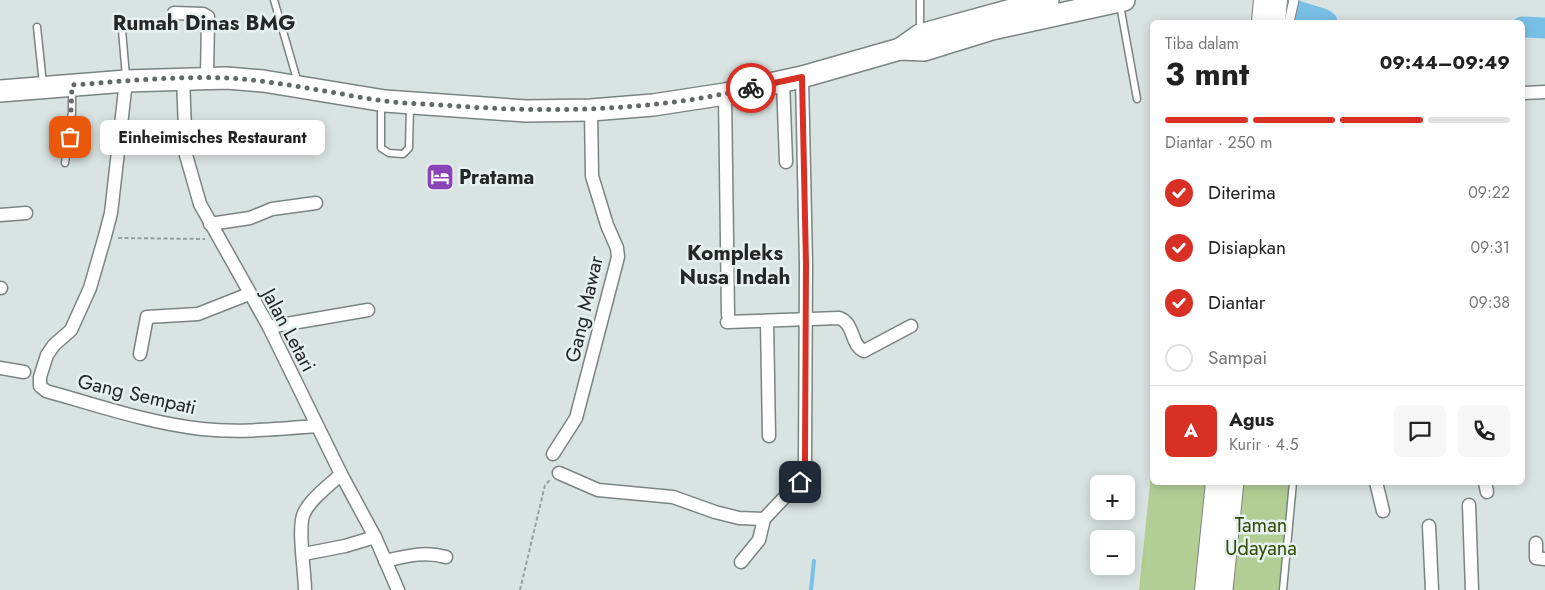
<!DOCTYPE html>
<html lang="id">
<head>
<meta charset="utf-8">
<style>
  :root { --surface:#fff; --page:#f6f6f6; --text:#222; --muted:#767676; --line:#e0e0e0; --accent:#d93025 }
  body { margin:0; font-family:Jost,sans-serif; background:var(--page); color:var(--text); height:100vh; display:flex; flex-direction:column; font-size:19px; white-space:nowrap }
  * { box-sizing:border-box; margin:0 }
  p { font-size:16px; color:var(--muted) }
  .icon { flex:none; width:28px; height:28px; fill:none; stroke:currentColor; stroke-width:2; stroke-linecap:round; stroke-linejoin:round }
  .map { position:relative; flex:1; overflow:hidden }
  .panel { position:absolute; left:1150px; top:20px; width:375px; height:465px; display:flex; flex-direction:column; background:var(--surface); border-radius:8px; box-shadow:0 2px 12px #0003 }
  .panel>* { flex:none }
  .controls { position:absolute; left:1090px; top:475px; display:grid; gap:10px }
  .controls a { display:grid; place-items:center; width:45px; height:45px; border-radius:8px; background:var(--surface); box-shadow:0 2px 12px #0003; font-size:25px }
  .pin { position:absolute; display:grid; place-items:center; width:42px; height:42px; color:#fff; margin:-21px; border-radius:10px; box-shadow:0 2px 8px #0006 }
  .courier { position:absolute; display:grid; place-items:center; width:50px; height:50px; margin:-25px; border:4px solid #d93025; border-radius:50%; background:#fff; color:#222; box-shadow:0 1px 6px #0007 }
  .bubble { position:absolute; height:35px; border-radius:8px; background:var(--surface); box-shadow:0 2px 12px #0003; font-size:16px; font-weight:700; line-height:35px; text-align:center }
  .headline em { font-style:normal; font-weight:700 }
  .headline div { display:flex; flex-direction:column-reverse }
  .headline { display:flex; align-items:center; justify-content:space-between; height:85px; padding:0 15px }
  h1 { font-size:32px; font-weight:700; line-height:38px }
  .bar { display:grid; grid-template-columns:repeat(4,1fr); gap:8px 5px; align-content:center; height:60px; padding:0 15px }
  .bar i { height:6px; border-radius:4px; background:var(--line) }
  .bar .active { background:var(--accent) }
  .bar p { grid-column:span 4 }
  .line { display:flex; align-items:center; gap:12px; padding:0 15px; border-top:1px solid var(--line) }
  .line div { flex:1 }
  .round { display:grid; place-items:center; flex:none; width:52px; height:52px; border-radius:8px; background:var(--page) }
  ol { padding:0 15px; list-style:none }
  li { display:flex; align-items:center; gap:15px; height:55px }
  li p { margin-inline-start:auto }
  li .icon { padding:5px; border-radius:50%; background:var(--accent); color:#fff; stroke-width:4 }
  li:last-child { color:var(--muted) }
  li i { width:28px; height:28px; border:2px solid var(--line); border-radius:50% }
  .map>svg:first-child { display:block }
  .green { fill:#b2ce94 }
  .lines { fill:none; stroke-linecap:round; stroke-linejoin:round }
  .stream { stroke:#79c0e6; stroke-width:4 }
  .river { stroke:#79c0e6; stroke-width:21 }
  .service-casing { stroke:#7a8482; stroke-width:9 }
  .pedestrian-casing { stroke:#7a8482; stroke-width:11 }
  .minor-casing { stroke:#7a8482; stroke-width:15 }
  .secondary-casing { stroke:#7a8482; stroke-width:20 }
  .trunk-casing { stroke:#7a8482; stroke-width:24 }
  .path { stroke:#979f9d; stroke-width:2; stroke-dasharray:4 2.5; stroke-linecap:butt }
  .service { stroke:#fff; stroke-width:6 }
  .pedestrian { stroke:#fff; stroke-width:9 }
  .minor { stroke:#fff; stroke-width:12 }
  .secondary { stroke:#fff; stroke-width:18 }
  .trunk { stroke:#fff; stroke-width:21 }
  .done { stroke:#636967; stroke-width:5; stroke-dasharray:0 9 }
  .route { stroke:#d93025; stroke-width:6 }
  .labels { text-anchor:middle; stroke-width:5; stroke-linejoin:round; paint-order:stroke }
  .poi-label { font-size:20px; font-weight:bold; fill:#232726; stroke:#e6f0ee; text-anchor:start }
  .street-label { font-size:20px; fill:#232726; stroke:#e6f0ee }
  .park-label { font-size:20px; fill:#314a05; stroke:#e6f0ee }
  .neighbourhood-label { font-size:21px; font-weight:bold; fill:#232726; stroke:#e6f0ee }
</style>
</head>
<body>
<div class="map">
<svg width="1545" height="590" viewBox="0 0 1545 590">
  <rect width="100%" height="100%" fill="#d9e3e1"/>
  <g class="green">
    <path d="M 1152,464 L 1152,482 L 1206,483 L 1195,590 L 1139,590 Z"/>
    <path d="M 1241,483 L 1291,483 L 1280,590 L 1230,590 Z"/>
  </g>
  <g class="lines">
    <path class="stream" d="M 811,590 L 814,561"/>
    <g class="river">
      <path d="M 1297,11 L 1323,19 L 1327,22"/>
      <path d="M 1522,27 L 1545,28"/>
    </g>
    <defs>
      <g id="service">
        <path d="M 274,0 L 298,83"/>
        <path d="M 1120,5 L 1137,99"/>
        <path d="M 121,18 L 126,77"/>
        <path d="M 37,27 L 43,84"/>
        <path d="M 920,32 L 920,0"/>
        <path d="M 381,104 L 381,148 L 389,153 L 403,154 L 409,148 L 410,106"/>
        <path d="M 65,163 L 72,112 L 72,89"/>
        <path d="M 1283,590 L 1293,482"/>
      </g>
      <g id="pedestrian">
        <path d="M 1289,22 L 1294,0"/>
        <path d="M 1228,590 L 1239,482"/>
      </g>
      <g id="minor">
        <path d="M 174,13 L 203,14 L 208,17 L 207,78"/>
        <path d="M 183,78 L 186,155 L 200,204 L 269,327 L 341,474 L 375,537 L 398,590"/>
        <path d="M 126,81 L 111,213 L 105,236 L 90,288 L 71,330 L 54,345 L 47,355 L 40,377 L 40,386 L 46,391 C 97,405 148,423 202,429 C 240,433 278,429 317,426"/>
        <path d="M 783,81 L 786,162"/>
        <path d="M 1522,93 L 1545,92"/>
        <path d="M 725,94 L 728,315"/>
        <path d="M 0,215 L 26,213"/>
        <path d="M 210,224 L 250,218 L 272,209 L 316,203"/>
        <path d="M 0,288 L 1,288"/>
        <path d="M 767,321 L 769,436"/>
        <path d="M 727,322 L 839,318 C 855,323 850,345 864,351 L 911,326"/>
        <path d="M 269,327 L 368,310"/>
        <path d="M 140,354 L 147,317 L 198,314 L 249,294"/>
        <path d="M 0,368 L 24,372"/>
        <path d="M 553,454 L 576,418 L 618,257 L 617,248 L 607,225 L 592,176 L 591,110"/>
        <path d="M 559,473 L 598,490 L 673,497 L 715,512 L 739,518 L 764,519 L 799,482 L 805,461 L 806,264 L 802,77"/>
        <path d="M 1376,482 L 1383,511"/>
        <path d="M 1485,482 L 1487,492"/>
        <path d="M 1469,505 L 1472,590"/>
        <path d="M 1429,526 L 1432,590"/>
        <path d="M 1536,543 L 1536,558 L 1545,559"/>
        <path d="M 304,554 L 345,546 L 375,537"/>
        <path d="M 385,561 C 407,556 424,551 446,557"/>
        <path d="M 741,562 L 759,540 L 764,519"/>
        <path d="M 305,590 C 305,572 297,527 304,513 C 311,498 329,486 341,474"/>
      </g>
      <g id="secondary">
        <path d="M 1261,22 L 1263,0"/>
        <path d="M 1276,22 L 1278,0"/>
        <path d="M 1204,590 L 1215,482"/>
        <path d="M 1218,590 L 1229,482"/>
      </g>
      <g id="trunk">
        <path d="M 900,49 L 920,35 L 1048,0"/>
        <path d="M 0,91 L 126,81 L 227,78 L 263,81 L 385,101 L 526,111 L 591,110 L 653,105 L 725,94 L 802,77 L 900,49 L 924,50 L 992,29 L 1124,0"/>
      </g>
    </defs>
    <use href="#service" class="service-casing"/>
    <use href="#pedestrian" class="pedestrian-casing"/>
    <use href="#minor" class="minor-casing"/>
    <use href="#secondary" class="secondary-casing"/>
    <use href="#trunk" class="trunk-casing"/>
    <g class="path">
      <path d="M 118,238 L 205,239"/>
      <path d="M 520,590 L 545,485 L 550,480"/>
    </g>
    <use href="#service" class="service"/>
    <use href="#pedestrian" class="pedestrian"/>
    <use href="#minor" class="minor"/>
    <use href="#secondary" class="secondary"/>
    <use href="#trunk" class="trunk"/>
  </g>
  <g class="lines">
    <path class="done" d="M 70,137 L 72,85 C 124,81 175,76 227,78 C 279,81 331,93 384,101 C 407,104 431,104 455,106 C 554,113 654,111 751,88"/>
    <path class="route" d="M 751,88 L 802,77 L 806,264 L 805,461 L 800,482"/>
  </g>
  <defs>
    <symbol id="hotel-square" viewBox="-11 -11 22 22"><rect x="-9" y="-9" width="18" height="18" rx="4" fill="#8b44b7" stroke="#e6f0ee"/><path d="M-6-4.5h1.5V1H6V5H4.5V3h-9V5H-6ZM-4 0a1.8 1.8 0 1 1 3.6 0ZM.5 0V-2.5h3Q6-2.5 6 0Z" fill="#fff"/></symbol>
  </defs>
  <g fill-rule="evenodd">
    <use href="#hotel-square" x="424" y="161" width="32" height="32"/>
  </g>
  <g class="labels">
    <g class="poi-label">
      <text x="459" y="184">Pratama</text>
    </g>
    <g class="street-label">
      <text transform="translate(584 309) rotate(-77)" y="7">Gang Mawar</text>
      <text transform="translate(289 330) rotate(62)" y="7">Jalan Letari</text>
      <text transform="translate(137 394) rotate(13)" y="7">Gang Sempati</text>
    </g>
    <g class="park-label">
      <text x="1261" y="532">Taman<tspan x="1261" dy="23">Udayana</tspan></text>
    </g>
    <g class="neighbourhood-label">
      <text x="204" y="30">Rumah Dinas BMG</text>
      <text x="735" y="260">Kompleks<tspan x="735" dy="24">Nusa Indah</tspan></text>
    </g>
  </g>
</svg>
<div class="controls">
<a>+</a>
<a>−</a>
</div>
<div class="pin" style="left:70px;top:137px;background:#ea580c"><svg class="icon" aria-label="bag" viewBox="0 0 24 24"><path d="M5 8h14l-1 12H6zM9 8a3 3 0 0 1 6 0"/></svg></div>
<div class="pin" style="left:800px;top:482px;background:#1f2937"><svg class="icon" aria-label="home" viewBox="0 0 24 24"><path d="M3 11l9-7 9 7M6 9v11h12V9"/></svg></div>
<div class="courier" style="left:751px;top:88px"><svg class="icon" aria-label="bike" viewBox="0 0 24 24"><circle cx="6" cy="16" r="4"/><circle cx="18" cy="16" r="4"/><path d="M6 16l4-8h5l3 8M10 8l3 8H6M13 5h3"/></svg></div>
<div class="bubble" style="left:100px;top:120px;width:225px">Einheimisches Restaurant</div>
<section class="panel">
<div class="headline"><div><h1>3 mnt</h1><p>Tiba dalam</p></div><em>09:44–09:49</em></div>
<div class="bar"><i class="active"></i><i class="active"></i><i class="active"></i><i></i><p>Diantar · 250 m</p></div>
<ol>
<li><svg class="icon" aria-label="check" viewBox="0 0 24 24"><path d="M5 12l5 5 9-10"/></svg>Diterima<p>09:22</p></li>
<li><svg class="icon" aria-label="check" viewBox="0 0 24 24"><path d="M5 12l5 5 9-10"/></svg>Disiapkan<p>09:31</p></li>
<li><svg class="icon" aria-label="check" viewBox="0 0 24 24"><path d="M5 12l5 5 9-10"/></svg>Diantar<p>09:38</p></li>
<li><i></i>Sampai</li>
</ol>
<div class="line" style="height:90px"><b class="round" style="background:var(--accent);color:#fff">A</b><div><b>Agus</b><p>Kurir · 4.5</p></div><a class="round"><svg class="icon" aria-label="chat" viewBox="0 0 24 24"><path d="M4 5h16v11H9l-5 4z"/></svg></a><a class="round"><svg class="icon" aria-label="phone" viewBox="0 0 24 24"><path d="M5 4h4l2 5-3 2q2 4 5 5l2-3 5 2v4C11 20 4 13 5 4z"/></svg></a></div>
</section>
</div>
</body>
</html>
